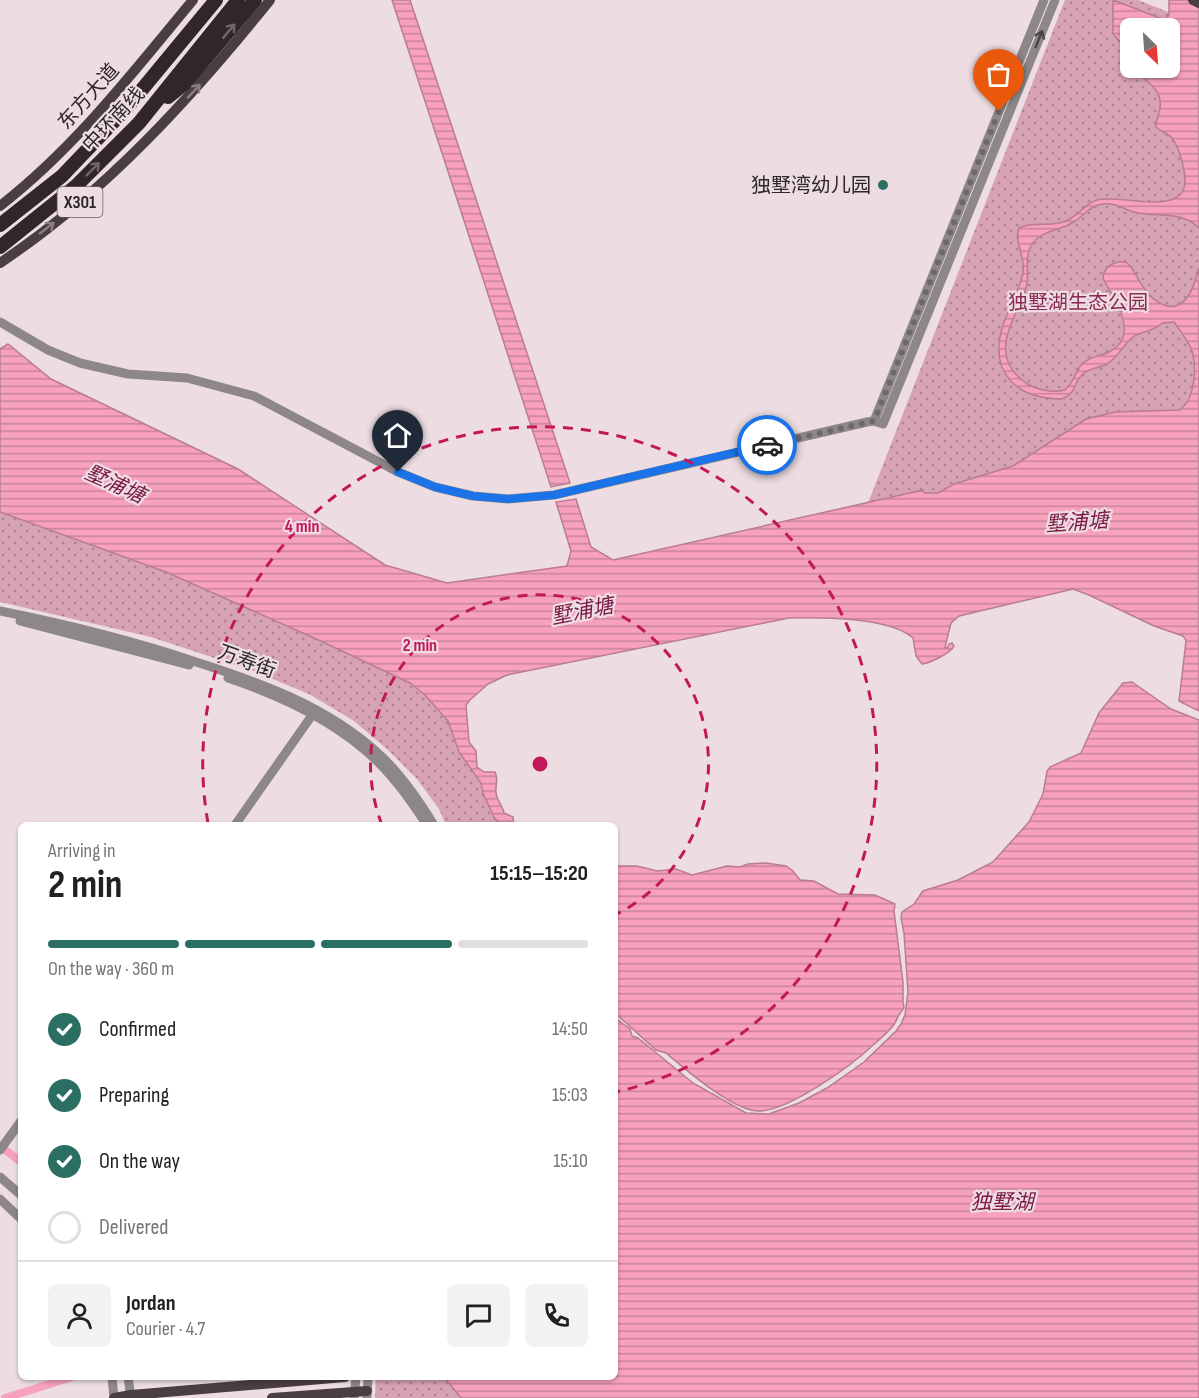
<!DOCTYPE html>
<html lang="en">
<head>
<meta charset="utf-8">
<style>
  :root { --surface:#fff; --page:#f2f2f2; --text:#202124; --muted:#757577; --line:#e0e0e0; --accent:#2b6f62 }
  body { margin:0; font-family:"Sofia Sans Condensed","Noto Sans SC",sans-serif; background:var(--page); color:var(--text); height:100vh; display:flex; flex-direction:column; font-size:22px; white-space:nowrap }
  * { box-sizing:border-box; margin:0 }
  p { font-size:20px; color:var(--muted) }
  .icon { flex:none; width:33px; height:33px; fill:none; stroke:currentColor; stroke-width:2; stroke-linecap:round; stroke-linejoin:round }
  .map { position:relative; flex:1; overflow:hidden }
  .panel { position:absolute; left:18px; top:822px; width:600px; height:558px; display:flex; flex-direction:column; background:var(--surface); border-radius:9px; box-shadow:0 2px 4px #0004 }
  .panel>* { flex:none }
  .needle { width:39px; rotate:155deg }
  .fabs { position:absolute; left:1120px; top:18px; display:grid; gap:12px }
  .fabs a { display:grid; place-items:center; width:60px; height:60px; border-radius:9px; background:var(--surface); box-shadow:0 2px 4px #0004; font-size:30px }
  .pin { position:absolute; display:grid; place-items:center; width:51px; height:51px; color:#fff; margin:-62px -26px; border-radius:50% 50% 50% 0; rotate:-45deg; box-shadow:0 0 6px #0007 }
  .pin .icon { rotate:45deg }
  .courier { position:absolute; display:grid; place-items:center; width:60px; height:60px; margin:-30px; border:4px solid #1a73e8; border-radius:50%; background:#fff; color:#222; box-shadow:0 2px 8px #0007 }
  .head em { font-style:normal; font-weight:700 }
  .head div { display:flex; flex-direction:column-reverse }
  .head { display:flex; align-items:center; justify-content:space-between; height:102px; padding:0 30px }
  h1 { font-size:39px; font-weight:700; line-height:45px }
  .bar { display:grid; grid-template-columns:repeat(4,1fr); gap:9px 6px; align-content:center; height:72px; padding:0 30px }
  .bar i { height:8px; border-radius:4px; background:var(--line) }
  .bar .active { background:var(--accent) }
  .bar p { grid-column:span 4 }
  .line { display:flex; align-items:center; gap:15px; padding:0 30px; border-top:2px solid var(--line) }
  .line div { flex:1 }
  .round { display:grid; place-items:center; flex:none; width:63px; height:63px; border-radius:9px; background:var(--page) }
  ol { padding:0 30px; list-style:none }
  li { display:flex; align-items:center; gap:18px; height:66px }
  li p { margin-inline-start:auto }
  li .icon { padding:6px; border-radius:50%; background:var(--accent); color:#fff; stroke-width:4 }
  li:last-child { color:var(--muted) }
  li i { width:33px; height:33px; border:3px solid var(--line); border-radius:50% }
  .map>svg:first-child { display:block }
  .park { fill:url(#park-dots); fill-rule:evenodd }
  .water { fill:url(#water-rules); stroke:#ba7c91; stroke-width:1.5 }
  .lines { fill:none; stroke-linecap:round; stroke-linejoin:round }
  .canal { stroke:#f7a1be; stroke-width:8 }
  .minor { stroke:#8d8788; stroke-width:9 }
  .major { stroke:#493e41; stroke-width:10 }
  .highway { stroke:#312629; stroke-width:14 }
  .oneway { stroke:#73666a }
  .oneway2 { stroke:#4a4446 }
  .oneway3 { stroke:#8b7e81 }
  .done { stroke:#70676a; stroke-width:6; stroke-dasharray:0 10.8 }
  .route { stroke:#1a73e8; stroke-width:8 }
  .ring { fill:none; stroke:#c2185b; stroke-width:3; stroke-dasharray:10 8 }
  .poi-dot { fill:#2b6f62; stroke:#eddde2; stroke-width:2 }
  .labels { text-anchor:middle; stroke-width:4.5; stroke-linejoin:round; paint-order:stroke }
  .shield { fill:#eddde2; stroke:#675e60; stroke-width:1.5 }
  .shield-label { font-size:18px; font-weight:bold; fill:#2d2729 }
  .street-label { font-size:20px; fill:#2d2729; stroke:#eddde2 }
  .poi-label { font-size:20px; fill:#2d2729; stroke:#eddde2; text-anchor:end }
  .park-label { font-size:20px; fill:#8b2953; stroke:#eddde2 }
  .water-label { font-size:21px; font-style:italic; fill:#7b1946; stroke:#eddde2 }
  .centre { fill:#c2185b; stroke:#eddde2; stroke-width:3 }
  .ring-label { font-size:18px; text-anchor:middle; font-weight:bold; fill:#c2185b; stroke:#eddde2; stroke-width:4.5; stroke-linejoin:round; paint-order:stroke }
</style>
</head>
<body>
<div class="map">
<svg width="1199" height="1398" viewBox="0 0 1199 1398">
  <defs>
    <pattern id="park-dots" width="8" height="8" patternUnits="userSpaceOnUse" patternTransform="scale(1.5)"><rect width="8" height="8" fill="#d7a2b3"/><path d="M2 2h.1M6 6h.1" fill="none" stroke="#af8492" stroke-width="1.8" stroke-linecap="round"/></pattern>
    <pattern id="water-rules" width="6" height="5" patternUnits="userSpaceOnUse" patternTransform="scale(1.5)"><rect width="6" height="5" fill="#f7a1be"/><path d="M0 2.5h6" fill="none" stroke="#c8839a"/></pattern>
  </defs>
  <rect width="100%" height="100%" fill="#eddde2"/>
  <g class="park">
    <path d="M 1065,0 L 1138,0 L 1199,24 L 1199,395 L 1184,414 L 1004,483 L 894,504 L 868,503 ZM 1131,28 L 1170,28 L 1170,68 L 1131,68 Z"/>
    <path d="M 0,479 L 445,692 L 465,753 L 504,825 L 446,825 L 439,809 L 417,779 L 388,750 L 354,721 L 309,694 L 251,670 L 151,637 L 0,602 Z"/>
    <path d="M 376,1377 L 444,1377 L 461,1398 L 375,1398 Z"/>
  </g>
  <g class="water">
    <path d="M 392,0 L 410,0 L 570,483 L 551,487 Z"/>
    <path d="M 1113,0 L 1165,20 L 1169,15 L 1169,0 L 1199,0 L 1199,228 C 1183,211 1159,217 1138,213 C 1126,211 1116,202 1103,204 C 1090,205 1083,217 1072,223 C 1062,229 1049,230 1039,237 C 1035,240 1032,243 1030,248 C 1024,260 1030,275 1026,288 C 1015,320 986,356 1026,383 C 1037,390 1052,393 1065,390 C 1074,383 1075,371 1083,363 C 1091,356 1101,356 1109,352 C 1142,335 1113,299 1103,278 C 1104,266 1116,259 1127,263 C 1134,269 1137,278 1143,287 C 1154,303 1175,317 1189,295 C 1194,287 1196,277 1199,268 L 1199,711 L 1179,701 L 1185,650 L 1186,640 L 1183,636 L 1154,626 L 1089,595 L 1073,589 L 959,616 L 951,623 L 945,647 L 947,648 L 949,644 L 952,643 L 954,646 C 951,653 930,663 922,664 L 916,656 L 913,638 C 890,617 820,617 789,618 L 507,675 L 488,684 L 470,700 L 466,705 L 469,742 L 476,751 L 477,767 L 484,772 L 495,772 C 499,781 495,784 496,793 C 497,801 503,806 504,813 L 513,817 L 514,825 L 501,825 L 494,817 L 483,793 L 481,783 L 459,752 L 448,721 L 425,695 L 410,683 L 325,643 L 166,572 L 0,512 L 0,349 L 8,344 L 51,379 L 238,469 L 385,565 L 447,583 L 567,566 L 571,551 L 556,502 L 576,499 L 591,547 L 613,560 L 923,490 L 924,493 L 938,493 L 954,484 L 1013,466 L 1086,419 L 1115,412 L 1179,410 C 1195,401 1197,368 1192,351 C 1188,340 1181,332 1174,322 L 1162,323 C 1155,331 1142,331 1133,337 C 1123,344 1118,358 1107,364 C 1099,369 1089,367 1082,375 C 1072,384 1078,392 1062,399 C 1016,399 988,372 1003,325 C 1009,308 1019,292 1023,273 C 1026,257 1014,244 1019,228 C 1032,221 1049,227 1063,222 C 1077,218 1084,204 1097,200 C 1122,193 1195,222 1184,171 C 1182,160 1178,145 1171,137 C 1167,133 1160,131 1156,127 C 1156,120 1159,115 1160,108 C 1163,87 1143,81 1133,68 L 1170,68 L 1170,28 L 1131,28 L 1131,61 L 1126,49 L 1113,34 Z"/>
    <path d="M 1132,682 L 1171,709 L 1199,720 L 1199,1398 L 461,1398 L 444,1377 L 615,1377 L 615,1018 L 630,1029 L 632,1036 L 638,1038 L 693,1083 L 746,1113 L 769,1114 L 799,1103 L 827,1088 L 864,1062 L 896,1031 L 901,1024 L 905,1015 L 908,992 L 904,933 L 901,918 L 902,912 L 914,904 L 923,891 L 958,880 L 993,862 L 1029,822 L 1043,794 L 1047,771 L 1050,767 L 1081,753 L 1099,713 L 1123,683 Z"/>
    <path d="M 766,863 L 786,866 L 793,871 L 800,880 L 814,881 L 838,894 L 875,895 L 895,904 L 894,911 L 903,982 L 903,1002 L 904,1008 C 899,1013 898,1017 895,1023 C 889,1032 880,1039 872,1046 C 851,1066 787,1112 758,1111 C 733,1111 685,1069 666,1053 L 656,1050 L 615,1013 L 615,866 L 637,866 L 657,871 L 676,869 L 692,875 L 727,866 L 740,867 L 748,864 Z"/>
  </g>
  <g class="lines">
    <g class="canal">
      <path d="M 0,1146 L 21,1162"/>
      <path d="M 5,1398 L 72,1377"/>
    </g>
    <g class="minor">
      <path d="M 0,322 L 48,350 L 80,363 L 128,374 L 187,378 L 254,396 L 398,472 L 435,487 L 473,496 L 508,499 L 554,495 L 867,422 L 874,421 L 883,424 L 1055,0"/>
      <path d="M 874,421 L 1044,0"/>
      <path d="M 0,611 C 65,624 130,640 193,661 C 259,682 327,706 379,754 C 401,774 418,799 434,825"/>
      <path d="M 20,621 L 189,665"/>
      <path d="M 228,678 C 282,696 339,723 379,763 C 398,782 412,803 427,825"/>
      <path d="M 235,825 L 315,711"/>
      <path d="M 0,1150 L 21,1121"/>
      <path d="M 0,1177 L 21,1195"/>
      <path d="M 0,1199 L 21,1219"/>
      <path d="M 112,1377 L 114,1398"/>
      <path d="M 128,1377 L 131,1398"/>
      <path d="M 354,1398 L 356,1377"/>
      <path d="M 367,1398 L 368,1377"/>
    </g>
    <g class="major">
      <path d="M 1193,0 L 1199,3"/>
      <path d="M 0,206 C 75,148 133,72 193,0"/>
      <path d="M 0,263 C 105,193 192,97 270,0"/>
      <path d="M 114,1398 L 131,1395 L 345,1377"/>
      <path d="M 272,1398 L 367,1391"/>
    </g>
    <g class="highway">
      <path d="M 168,97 L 184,84 L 255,0"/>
      <path d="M 0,225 L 62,176 L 125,110 L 216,0"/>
      <path d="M 0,247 L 76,186 L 139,123 L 238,0"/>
    </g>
  </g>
  <defs><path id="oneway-shaft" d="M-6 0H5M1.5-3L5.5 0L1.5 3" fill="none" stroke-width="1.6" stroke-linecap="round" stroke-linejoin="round" transform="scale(1.5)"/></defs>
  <g class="oneway">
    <use href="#oneway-shaft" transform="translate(229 31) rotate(-50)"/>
    <use href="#oneway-shaft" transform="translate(93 169) rotate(-45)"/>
  </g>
  <use class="oneway2" href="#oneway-shaft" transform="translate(1039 39) rotate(-68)"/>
  <g class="oneway3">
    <use href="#oneway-shaft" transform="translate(194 91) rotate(-47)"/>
    <use href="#oneway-shaft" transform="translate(47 228) rotate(-38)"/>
  </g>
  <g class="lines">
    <path class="done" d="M 767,445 L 874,421 L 999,111"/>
    <path class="route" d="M 398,472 L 435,487 L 473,496 L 508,499 L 554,495 L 767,445"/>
  </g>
  <g class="ring">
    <path d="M382 825A169 169 0 1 1 615 915"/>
    <path d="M208 823A337 337 0 1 1 616 1092"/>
  </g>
  <circle class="poi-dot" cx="883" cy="185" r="6"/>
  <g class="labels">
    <rect class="shield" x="57.5" y="187" width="45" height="30" rx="4.5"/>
    <g class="shield-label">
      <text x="80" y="208">X301</text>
    </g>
    <g class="street-label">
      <text transform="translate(88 96) rotate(-48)" y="7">东方大道</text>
      <text transform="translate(113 119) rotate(-47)" y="7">中环南线</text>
      <text transform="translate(247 661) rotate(20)" y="7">万寿街</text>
    </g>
    <g class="poi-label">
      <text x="871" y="192">独墅湾幼儿园</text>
    </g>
    <g class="park-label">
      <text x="1078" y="309">独墅湖生态公园</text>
    </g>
    <g class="water-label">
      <text transform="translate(115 484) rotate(24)" y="7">墅浦塘</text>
      <text transform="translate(1077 522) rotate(-4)" y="7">墅浦塘</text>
      <text transform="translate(582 611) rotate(-11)" y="7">墅浦塘</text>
      <text x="1002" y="1209">独墅湖</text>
    </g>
  </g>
  <circle cx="540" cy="764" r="9" class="centre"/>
  <g class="ring-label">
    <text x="302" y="532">4 min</text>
    <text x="420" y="651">2 min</text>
  </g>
</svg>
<div class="fabs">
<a><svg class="needle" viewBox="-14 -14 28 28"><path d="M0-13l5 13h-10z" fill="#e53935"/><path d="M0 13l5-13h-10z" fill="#757577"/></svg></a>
</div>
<div class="pin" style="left:999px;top:111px;background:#ea580c"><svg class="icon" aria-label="bag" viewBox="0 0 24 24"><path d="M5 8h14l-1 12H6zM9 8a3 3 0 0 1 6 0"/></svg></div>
<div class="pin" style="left:398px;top:472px;background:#1f2937"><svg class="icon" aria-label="home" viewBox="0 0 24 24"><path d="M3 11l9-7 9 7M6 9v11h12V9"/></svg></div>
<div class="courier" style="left:767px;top:445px"><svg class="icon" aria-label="car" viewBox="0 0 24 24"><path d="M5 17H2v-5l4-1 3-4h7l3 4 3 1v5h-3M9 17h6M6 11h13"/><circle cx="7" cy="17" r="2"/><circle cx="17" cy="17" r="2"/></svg></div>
<section class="panel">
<div class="head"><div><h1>2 min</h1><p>Arriving in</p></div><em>15:15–15:20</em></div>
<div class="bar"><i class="active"></i><i class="active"></i><i class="active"></i><i></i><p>On the way · 360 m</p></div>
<ol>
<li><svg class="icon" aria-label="check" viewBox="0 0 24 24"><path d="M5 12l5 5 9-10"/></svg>Confirmed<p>14:50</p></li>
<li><svg class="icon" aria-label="check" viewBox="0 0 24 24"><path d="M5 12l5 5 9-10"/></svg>Preparing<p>15:03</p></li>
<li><svg class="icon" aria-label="check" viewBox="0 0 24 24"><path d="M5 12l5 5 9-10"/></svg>On the way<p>15:10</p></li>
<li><i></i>Delivered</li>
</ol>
<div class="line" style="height:108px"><a class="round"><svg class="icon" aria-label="person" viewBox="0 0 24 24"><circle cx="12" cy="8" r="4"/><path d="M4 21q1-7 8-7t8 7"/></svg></a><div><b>Jordan</b><p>Courier · 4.7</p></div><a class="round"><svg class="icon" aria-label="chat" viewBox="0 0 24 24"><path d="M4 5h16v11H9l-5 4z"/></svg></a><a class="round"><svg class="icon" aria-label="phone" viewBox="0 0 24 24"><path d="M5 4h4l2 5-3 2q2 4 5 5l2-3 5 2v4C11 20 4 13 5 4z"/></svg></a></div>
</section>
</div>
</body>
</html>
